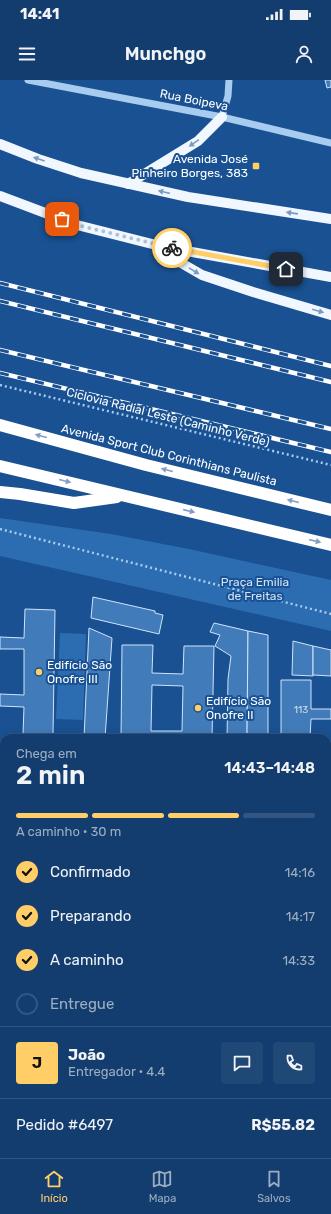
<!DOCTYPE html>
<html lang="pt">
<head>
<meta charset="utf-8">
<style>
  :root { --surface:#133d6e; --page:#204876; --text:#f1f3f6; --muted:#9daec2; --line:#325681; --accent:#ffce67 }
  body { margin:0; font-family:Rubik,sans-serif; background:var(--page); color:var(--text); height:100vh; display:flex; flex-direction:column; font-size:15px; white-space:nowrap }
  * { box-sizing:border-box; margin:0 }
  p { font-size:13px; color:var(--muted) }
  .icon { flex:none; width:22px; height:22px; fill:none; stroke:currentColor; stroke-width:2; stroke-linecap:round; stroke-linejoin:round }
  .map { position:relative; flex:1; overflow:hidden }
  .sheet { position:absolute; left:0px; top:654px; width:331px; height:424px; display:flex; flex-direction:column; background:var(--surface); border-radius:12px 12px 0 0; box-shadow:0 2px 10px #0003,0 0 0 1px var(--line) }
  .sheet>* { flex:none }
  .pin { position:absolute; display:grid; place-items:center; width:34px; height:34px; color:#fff; margin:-17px; border-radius:8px; box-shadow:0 2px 6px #0006 }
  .courier { position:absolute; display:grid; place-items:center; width:40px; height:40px; margin:-20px; border:3px solid #ffce67; border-radius:50%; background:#fff; color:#222; box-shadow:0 1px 5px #0007 }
  .summary em { font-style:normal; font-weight:600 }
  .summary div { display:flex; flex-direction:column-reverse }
  .summary { display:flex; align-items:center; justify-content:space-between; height:68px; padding:0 16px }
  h1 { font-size:26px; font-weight:600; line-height:30px }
  .bar { display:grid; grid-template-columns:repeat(4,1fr); gap:6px 4px; align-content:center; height:48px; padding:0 16px }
  .bar i { height:5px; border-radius:3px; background:var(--line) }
  .bar .current { background:var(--accent) }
  .bar p { grid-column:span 4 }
  .line { display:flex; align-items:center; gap:10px; padding:0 16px; border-top:1px solid var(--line) }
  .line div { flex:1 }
  .round { display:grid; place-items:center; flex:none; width:42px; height:42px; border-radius:4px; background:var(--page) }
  ol { padding:0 16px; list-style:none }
  li { display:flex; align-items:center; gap:12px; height:44px }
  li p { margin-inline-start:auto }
  li .icon { padding:4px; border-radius:50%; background:var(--accent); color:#111; stroke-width:4 }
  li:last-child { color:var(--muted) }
  li i { width:22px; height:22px; border:2px solid var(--line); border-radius:50% }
  .status { display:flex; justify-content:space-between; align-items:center; height:28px; padding:0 20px; background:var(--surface); direction:ltr }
  .status svg { height:11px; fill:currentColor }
  header { display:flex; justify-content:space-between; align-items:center; height:52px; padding:0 16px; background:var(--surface); font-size:18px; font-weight:600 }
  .tab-bar { display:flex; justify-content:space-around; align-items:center; height:56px; border-top:1px solid var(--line); background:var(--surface); font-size:11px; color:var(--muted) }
  .tab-bar a { display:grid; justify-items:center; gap:2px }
  .tab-bar .current { color:var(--accent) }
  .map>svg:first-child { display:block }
  .green { fill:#2c6cb0 }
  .building { fill:#427bb9; stroke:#cfe4fb; fill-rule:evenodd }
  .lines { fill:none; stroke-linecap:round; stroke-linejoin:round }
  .path { stroke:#a8cbf0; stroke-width:2.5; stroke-dasharray:2 3; stroke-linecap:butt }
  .minor { stroke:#a8cbf0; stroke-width:7 }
  .major { stroke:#f1f7ff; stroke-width:10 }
  .highway { stroke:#fff; stroke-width:12 }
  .rail-casing { stroke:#fff; stroke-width:4.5 }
  .rail { stroke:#195192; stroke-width:3; stroke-dasharray:9; stroke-linecap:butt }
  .oneway { fill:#7a9cc3 }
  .oneway2 { fill:#809fc3 }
  .done { stroke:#aec2d9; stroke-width:4; stroke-dasharray:0 7.2 }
  .route { stroke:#ffce67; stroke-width:5 }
  .poi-dot { fill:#ffce67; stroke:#195192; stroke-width:1.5 }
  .labels { text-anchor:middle; stroke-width:4; stroke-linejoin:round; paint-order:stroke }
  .number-label { font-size:10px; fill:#d0deee }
  .street-label { font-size:12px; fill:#fff; stroke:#195192 }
  .poi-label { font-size:12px; fill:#fff; stroke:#195192; text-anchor:start }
  .park-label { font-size:12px; fill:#cfe4fb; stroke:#195192 }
</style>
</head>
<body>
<div class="status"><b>14:41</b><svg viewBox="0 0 49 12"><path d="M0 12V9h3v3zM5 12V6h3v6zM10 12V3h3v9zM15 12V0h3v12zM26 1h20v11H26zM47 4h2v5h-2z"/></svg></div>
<header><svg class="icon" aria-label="menu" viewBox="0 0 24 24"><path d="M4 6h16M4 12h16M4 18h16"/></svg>Munchgo<svg class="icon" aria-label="person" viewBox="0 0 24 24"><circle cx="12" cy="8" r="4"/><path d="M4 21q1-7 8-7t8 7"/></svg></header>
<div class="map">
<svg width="331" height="1078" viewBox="0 0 331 1078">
  <rect width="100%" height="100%" fill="#195192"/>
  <g class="green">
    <path d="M 0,438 L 111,454 L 189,469 L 331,500 L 331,551 L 0,476 Z"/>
    <path d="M 60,553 L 86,554 L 83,640 L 56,639 Z"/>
  </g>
  <g class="building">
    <path d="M 325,0 L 331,0 L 331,7 L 327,8 Z"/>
    <path d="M 93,517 L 155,531 L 155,533 L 163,535 L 159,554 L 91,538 Z"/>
    <path d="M 25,529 L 55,530 L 53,654 L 23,654 L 24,627 L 0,626 L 0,614 L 24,615 L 24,569 L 0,569 L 0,557 L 24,558 Z"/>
    <path d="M 214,543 L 248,551 L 247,658 L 227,658 L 228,599 L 231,576 L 215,566 L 220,555 L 210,552 Z"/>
    <path d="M 89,548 L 112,558 L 105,658 L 84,658 Z"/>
    <path d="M 248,551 L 268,555 L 268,658 L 247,658 Z"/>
    <path d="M 293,561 L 313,566 L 313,596 L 292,595 Z"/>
    <path d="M 122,565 L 153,565 L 152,593 L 183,594 L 184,566 L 214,566 L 212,658 L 121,658 ZM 152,605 L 183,606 L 182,651 L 151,651 Z"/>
    <path d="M 313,566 L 331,570 L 331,596 L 313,595 Z"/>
    <path d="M 281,600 L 311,600 L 311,629 L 331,629 L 331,639 L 311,639 L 310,658 L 281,658 Z"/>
    <path d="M 0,662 L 4,662 L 4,737 L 0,739 Z"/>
    <rect x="327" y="685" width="4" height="13"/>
    <path d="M 327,734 L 331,734 L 331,751 L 327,750 Z"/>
    <path d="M 4,804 L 4,833 L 0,837 L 0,807 Z"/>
    <rect x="327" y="889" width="4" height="11"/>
    <path d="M 0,892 L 4,896 L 4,929 L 0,924 Z"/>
    <rect x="327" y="945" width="4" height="13"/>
    <rect x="145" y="1074" width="92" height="4"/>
    <rect x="262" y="1074" width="24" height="4"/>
  </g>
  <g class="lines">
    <g class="path">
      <path d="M 0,305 L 331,385"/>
      <path d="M 0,449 L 331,534"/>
    </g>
    <g class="minor">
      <path d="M 28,0 L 222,37 L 331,63"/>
      <path d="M 222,37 L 228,16 L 229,0"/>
      <path d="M 0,778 L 4,775"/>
      <path d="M 327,799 L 331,800"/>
      <path d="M 0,1000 L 4,1006"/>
      <path d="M 50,1074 L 52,1078"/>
      <path d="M 252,1078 L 252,1074"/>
    </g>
    <g class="major">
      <path d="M 0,64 L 38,79 L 81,93 L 188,117 L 331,139"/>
      <path d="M 128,104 L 198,61 L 222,37"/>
      <path d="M 0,116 L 77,145 L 164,167 L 331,197"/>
      <path d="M 164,167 L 176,180 L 202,195 L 253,212 L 331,235"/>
    </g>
    <g class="highway">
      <path d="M 0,345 L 146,385 L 331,430"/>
      <path d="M 0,386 L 331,465"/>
      <path d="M 0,412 L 20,414 L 74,423 L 117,417"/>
    </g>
    <defs>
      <g id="rail">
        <path d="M 0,203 L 331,286"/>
        <path d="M 0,221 L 331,302"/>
        <path d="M 0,270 L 331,349"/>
        <path d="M 0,293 L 331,372"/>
      </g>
    </defs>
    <use href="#rail" class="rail-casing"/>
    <use href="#rail" class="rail"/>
  </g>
  <defs><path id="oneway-solid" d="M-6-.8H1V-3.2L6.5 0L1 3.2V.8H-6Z"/></defs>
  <g class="oneway">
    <use href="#oneway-solid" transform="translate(194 63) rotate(146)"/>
    <use href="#oneway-solid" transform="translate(39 79) rotate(-161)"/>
    <use href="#oneway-solid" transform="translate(164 112) rotate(-167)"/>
    <use href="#oneway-solid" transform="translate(292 133) rotate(-172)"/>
    <use href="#oneway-solid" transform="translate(194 191) rotate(31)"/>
    <use href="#oneway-solid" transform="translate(318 231) rotate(16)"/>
  </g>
  <g class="oneway2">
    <use href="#oneway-solid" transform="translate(41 356) rotate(-165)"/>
    <use href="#oneway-solid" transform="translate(167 390) rotate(-166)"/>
    <use href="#oneway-solid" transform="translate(65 401) rotate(14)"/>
    <use href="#oneway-solid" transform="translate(293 421) rotate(-166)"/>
    <use href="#oneway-solid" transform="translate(189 431) rotate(13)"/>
    <use href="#oneway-solid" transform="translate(315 461) rotate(13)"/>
  </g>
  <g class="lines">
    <path class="done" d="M 62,139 L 77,145 L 172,168"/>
    <path class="route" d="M 172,168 L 286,189"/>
  </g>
  <g class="poi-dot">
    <rect x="252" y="82" width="8" height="8" rx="2"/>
    <circle cx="39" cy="592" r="4"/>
    <circle cx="198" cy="628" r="4"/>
  </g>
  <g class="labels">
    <g class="number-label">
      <text x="301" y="633">113</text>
    </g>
    <g class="street-label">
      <text transform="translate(194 20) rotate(11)" y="4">Rua Boipeva</text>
      <text transform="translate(168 337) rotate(14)" y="4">Ciclovia Radial Leste (Caminho Verde)</text>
      <text transform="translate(169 375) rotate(14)" y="4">Avenida Sport Club Corinthians Paulista</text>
    </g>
    <g class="poi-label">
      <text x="248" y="83" text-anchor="end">Avenida José<tspan x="248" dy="14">Pinheiro Borges, 383</tspan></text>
      <text x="47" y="589">Edifício São<tspan x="47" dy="14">Onofre III</tspan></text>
      <text x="206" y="625">Edifício São<tspan x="206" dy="14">Onofre II</tspan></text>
    </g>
    <g class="park-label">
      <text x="255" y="506">Praça Emilia<tspan x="255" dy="14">de Freitas</tspan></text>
    </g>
  </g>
</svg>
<div class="pin" style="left:62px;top:139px;background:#ea580c"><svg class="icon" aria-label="bag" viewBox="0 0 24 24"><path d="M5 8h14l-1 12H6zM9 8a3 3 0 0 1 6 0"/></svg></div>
<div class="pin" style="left:286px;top:189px;background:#1f2937"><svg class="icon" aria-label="home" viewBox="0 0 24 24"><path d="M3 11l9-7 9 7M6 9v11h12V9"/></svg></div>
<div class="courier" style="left:172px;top:168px"><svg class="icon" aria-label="bike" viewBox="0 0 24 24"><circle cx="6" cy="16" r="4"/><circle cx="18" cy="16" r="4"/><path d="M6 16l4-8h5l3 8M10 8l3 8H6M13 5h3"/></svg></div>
<section class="sheet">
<div class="summary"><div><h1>2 min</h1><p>Chega em</p></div><em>14:43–14:48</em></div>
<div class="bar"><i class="current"></i><i class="current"></i><i class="current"></i><i></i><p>A caminho · 30 m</p></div>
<ol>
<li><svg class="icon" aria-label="check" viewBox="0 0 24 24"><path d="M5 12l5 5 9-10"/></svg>Confirmado<p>14:16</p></li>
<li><svg class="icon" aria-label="check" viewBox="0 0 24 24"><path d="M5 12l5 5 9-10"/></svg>Preparando<p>14:17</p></li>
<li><svg class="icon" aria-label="check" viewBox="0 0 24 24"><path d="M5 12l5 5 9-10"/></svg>A caminho<p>14:33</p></li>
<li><i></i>Entregue</li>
</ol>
<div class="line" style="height:72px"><b class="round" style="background:var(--accent);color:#111">J</b><div><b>João</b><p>Entregador · 4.4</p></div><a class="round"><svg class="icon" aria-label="chat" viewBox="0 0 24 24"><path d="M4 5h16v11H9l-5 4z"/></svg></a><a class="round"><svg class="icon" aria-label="phone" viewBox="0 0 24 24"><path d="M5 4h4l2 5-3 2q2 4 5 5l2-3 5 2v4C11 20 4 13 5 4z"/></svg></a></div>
<div class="line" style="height:52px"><div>Pedido #6497</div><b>R$55.82</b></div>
</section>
</div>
<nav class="tab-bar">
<a class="current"><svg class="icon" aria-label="home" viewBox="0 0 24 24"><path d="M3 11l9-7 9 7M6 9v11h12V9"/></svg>Início</a>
<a><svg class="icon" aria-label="map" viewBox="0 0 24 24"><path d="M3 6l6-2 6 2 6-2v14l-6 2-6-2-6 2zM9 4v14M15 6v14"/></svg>Mapa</a>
<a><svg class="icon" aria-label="saved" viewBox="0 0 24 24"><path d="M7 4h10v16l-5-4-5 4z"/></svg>Salvos</a>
</nav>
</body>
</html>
